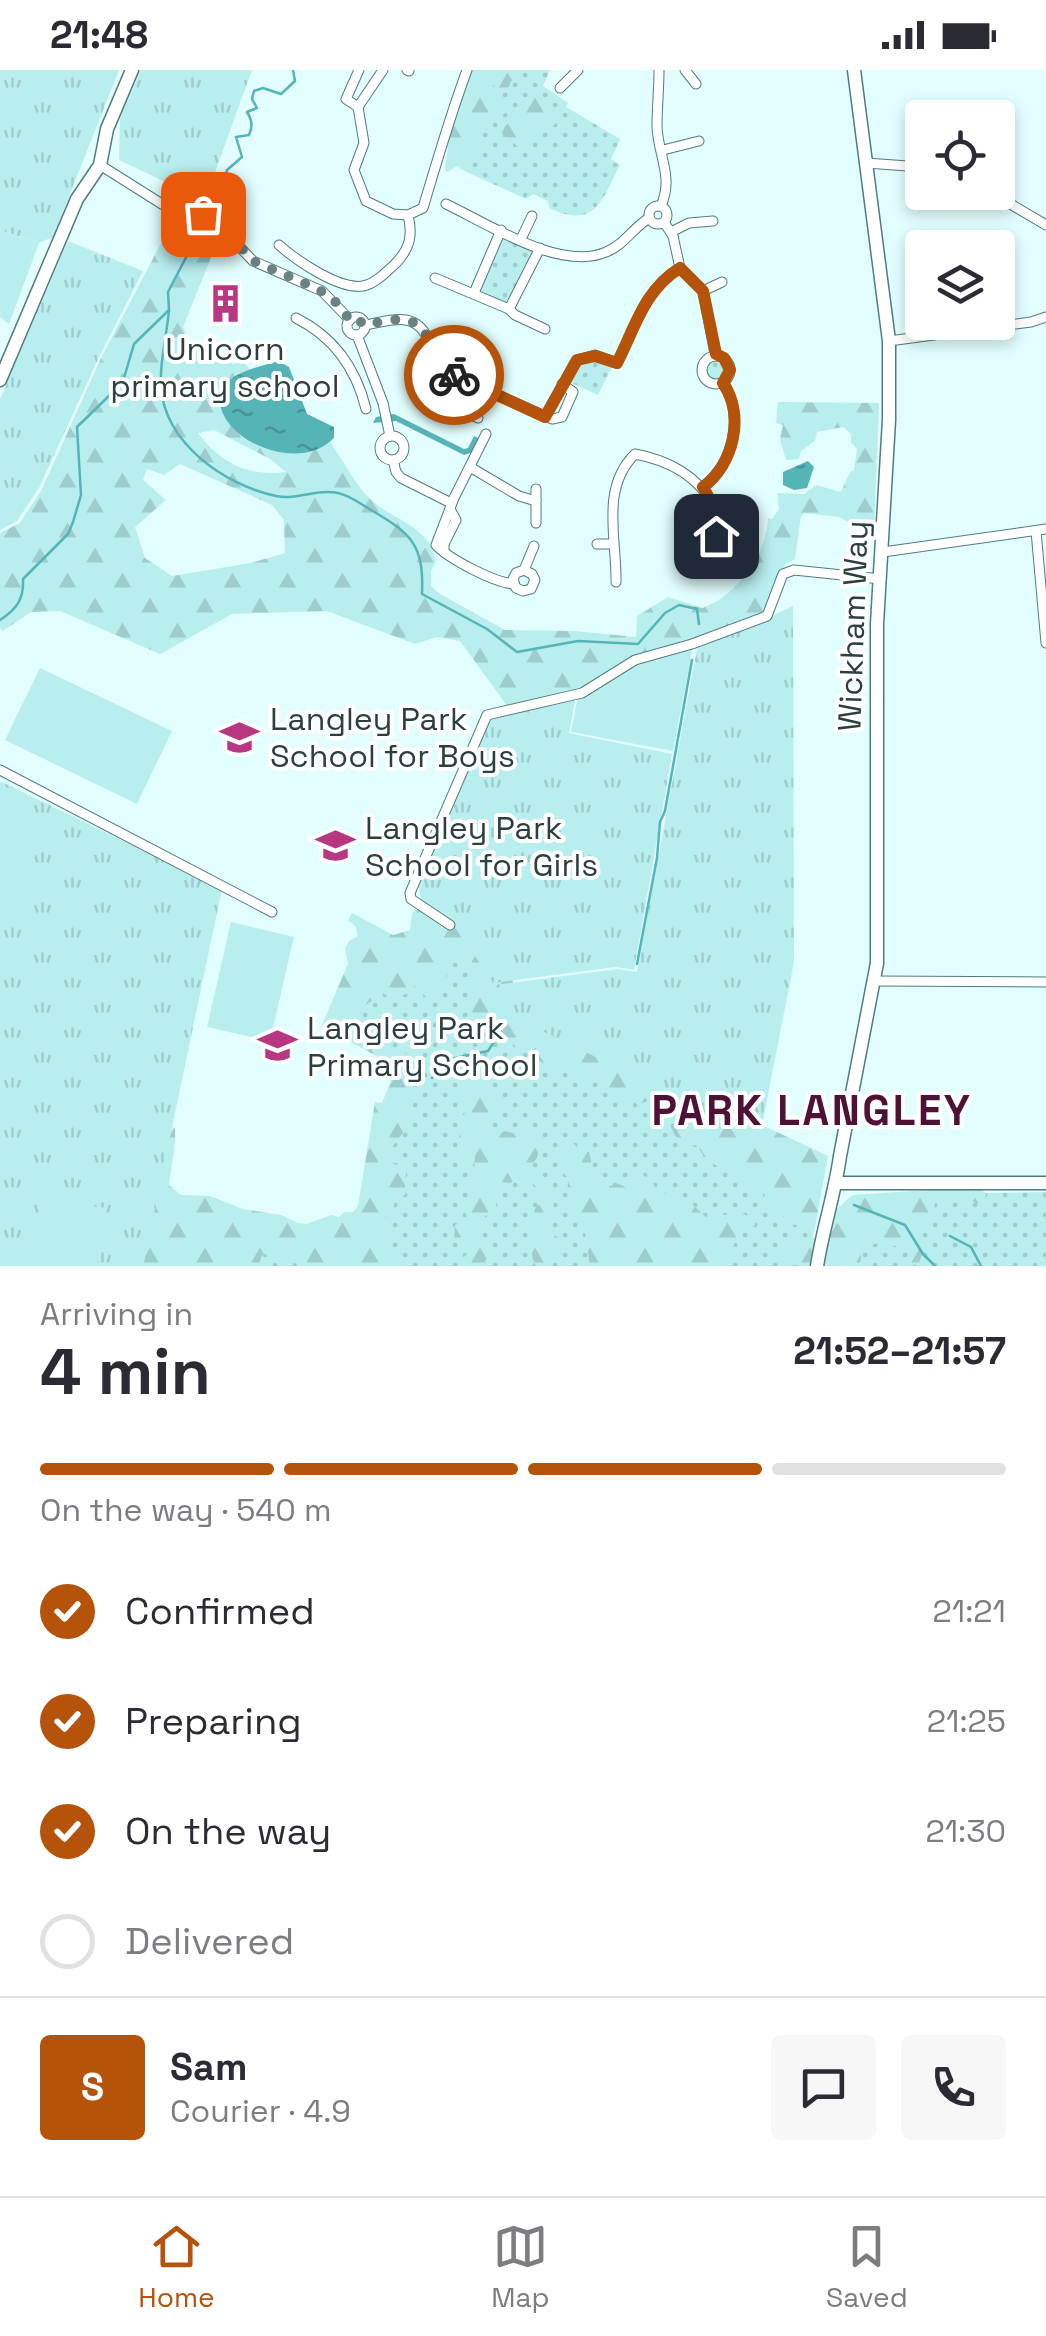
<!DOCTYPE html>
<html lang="en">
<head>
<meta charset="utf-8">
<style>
  :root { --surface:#fff; --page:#f7f7f7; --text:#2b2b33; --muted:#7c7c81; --line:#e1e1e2; --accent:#b45309 }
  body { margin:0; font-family:"Space Grotesk",sans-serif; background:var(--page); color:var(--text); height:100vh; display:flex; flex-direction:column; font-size:38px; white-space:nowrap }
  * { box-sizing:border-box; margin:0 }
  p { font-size:32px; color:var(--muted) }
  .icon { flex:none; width:55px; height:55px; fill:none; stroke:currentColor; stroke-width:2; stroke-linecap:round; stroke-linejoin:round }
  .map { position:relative; height:1196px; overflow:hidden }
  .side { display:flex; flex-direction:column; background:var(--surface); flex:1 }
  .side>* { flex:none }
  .fabs { position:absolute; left:905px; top:30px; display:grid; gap:20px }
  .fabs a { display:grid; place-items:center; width:110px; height:110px; border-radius:10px; background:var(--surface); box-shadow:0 5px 15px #0003; font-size:50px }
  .pin { position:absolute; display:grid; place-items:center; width:85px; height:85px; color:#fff; margin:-42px; border-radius:20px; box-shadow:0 5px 15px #0006 }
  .courier { position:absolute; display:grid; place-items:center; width:100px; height:100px; margin:-50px; border:8px solid #b45309; border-radius:50%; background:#fff; color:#222; box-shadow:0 2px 12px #0007 }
  .headline em { font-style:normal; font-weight:800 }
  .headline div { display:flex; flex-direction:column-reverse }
  .headline { display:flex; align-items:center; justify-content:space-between; height:170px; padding:0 40px }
  h1 { font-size:65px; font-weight:800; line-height:75px }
  .bar { display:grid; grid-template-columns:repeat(4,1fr); gap:15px 10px; align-content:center; height:120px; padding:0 40px }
  .bar i { height:12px; border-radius:8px; background:var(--line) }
  .bar .active { background:var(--accent) }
  .bar p { grid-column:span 4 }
  .line { display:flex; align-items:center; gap:25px; padding:0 40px; border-top:2px solid var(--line) }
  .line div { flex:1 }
  .round { display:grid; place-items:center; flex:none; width:105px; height:105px; border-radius:10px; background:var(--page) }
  ol { padding:0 40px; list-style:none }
  li { display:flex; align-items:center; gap:30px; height:110px }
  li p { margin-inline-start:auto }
  li .icon { padding:10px; border-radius:50%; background:var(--accent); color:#fff; stroke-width:4 }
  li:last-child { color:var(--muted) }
  li i { width:55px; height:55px; border:5px solid var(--line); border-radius:50% }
  .status { display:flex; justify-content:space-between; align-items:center; height:70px; padding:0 50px; background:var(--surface); direction:ltr }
  .status svg { height:28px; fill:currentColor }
  .dock { display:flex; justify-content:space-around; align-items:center; height:140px; border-top:2px solid var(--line); background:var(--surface); font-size:28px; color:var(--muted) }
  .dock a { display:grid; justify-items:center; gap:5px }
  .dock .active { color:var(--accent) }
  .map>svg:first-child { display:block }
  .grass { fill:url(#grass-dots) }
  .forest { fill:url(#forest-firs); fill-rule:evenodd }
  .park { fill:url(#park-tufts) }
  .garden { fill:#b9eeef }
  .water { fill:url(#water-ripples) }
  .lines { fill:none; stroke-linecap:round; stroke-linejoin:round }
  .stream { stroke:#55b4b6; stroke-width:2.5 }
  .street-casing { stroke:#507c7d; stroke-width:11 }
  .secondary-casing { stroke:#507c7d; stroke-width:15 }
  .street { stroke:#fff; stroke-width:9 }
  .secondary { stroke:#fff; stroke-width:12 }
  .done { stroke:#6b8282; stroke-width:10; stroke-dasharray:0 18 }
  .route { stroke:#b45309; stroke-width:12 }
  .labels { text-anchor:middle; stroke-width:8; stroke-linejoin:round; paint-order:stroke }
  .poi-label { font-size:32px; fill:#2b3f3f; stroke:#fff; text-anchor:start }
  .street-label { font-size:32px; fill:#2b3f3f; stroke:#fff }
  .district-label { font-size:42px; font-weight:bold; letter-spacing:2.5px; fill:#4f1235; stroke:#fff }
</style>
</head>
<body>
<div class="status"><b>21:48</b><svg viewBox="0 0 49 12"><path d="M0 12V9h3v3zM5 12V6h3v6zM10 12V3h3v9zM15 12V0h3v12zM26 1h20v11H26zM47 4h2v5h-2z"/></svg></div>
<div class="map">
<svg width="1046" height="1196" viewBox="0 0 1046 1196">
  <defs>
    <pattern id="grass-dots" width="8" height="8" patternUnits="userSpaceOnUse" patternTransform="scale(2.5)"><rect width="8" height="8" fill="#b9eeef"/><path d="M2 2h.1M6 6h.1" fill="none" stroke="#9fcdce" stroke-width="1.8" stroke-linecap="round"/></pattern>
    <pattern id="forest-firs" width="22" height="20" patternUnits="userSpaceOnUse" patternTransform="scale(2.5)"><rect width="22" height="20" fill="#b9eeef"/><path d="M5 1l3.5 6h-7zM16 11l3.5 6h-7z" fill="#9fcdce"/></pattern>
    <pattern id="park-tufts" width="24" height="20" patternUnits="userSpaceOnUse" patternTransform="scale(2.5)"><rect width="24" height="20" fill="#b9eeef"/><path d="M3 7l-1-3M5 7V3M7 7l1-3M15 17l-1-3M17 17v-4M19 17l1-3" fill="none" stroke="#9fcdce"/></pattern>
    <pattern id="water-ripples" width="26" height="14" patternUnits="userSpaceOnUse" patternTransform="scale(2.5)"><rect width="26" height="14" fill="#55b4b6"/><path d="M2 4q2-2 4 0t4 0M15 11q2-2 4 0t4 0" fill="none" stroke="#479495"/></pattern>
  </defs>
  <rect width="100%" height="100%" fill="#e2fefe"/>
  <g class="grass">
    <path d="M 516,0 L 550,0 L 543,16 L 568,33 L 566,37 L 620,69 L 611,89 L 620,95 C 602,130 595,160 549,138 L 548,131 L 533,124 L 526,129 L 460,99 L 455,91 L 479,12 Z"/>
    <path d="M 504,167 L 533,181 L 508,234 L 479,221 Z"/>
    <circle cx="716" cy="300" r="11"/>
    <path d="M 597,289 L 613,295 L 598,325 L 567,311 L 581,292 Z"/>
    <path d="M 444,857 L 507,944 L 825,1094 L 808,1196 L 240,1196 L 256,1155 L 357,1166 L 401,996 L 326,957 Z"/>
    <path d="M 1046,1122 L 1046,1196 L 825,1196 C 830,1171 829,1138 854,1125 Z"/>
  </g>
  <g class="forest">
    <path d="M 472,0 L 526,0 L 519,9 L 511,11 L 507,21 L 498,21 L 490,11 L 482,13 L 483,21 L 501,25 L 512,37 L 483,62 L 478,79 L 470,87 L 448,102 L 445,101 L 451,49 Z"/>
    <path d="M 533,26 L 559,40 L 560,49 L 552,57 L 518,77 L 499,60 L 509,53 L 514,43 L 523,41 Z"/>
    <path d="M 187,147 L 218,170 L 183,257 L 192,277 L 233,294 L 244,292 L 314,378 L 330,372 C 344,391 354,413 370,429 C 392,450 430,456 436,491 L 431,501 L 431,516 L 440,524 L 505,560 L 574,561 L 636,567 L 637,546 L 668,527 L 702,538 C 736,527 767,484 768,448 L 772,449 L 779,439 L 777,423 L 804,424 L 816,415 L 841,422 L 850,402 L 854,400 L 857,379 L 851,372 L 851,364 L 843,357 L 817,362 L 815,371 L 801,381 L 799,389 L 786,390 L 780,369 L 783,355 L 776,353 L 778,332 L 879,333 L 874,465 L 839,447 L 805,443 L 801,446 L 795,489 L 785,494 L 765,544 L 690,571 L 635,587 L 579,618 L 508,637 L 460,571 L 437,567 L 415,574 L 327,541 L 232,544 L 160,584 L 60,541 L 31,542 L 3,561 L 0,558 L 0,463 L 20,453 L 42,419 L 101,288 L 171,154 ZM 214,360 L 270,389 L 286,402 C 249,407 220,393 198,363 ZM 180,394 L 272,435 L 284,450 L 285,483 L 251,493 L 172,506 L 145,488 L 135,457 L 166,430 L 143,410 L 147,399 L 164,405 Z"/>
    <path d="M 429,830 L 512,907 L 514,917 L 770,1012 L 762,1055 L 828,1086 L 815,1158 L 811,1160 L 792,1154 L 765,1130 L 764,1121 L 748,1122 C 735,1102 704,1094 698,1076 C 663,1069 681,1059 659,1044 L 658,1032 L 652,1029 L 638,1035 L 627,1027 L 616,1028 L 609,1021 L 600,1019 L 595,1009 L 571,1009 L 568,1000 L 544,995 L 530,981 L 519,982 C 508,964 494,955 474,947 L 467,926 L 474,908 L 461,884 L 456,886 C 450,908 440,910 432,926 L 426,927 L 415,916 L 406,924 L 392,929 L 383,923 L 360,939 L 365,949 L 364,965 L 374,968 L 382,982 C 392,981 413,983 419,989 L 405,1019 L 417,1031 L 406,1040 L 409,1045 L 403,1054 L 405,1060 L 392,1077 L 397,1086 L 391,1093 L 403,1097 L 406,1104 L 405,1125 L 395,1129 L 393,1142 L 381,1150 L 381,1155 L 390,1163 L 385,1174 L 397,1182 L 398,1196 L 298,1196 L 291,1189 L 278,1194 L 271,1192 L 266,1184 L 262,1185 L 258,1196 L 143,1196 L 170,1054 L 175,1059 C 176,1077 171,1097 169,1115 L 181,1125 L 210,1126 L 243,1139 L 281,1145 L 298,1153 L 307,1154 L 331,1145 L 339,1147 L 344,1142 L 353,1142 L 358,1136 L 375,1032 L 382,1033 L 396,998 L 385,995 L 377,986 L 321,957 L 348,894 L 345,879 L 349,871 L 358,866 L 356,857 L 348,850 L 352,843 L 393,865 L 410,860 L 412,843 Z"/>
    <path d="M 477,1010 L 505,1033 L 506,1039 L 501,1047 L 489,1048 L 482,1059 L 492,1067 L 505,1061 L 516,1064 C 524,1060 536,1064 541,1072 L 537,1088 L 530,1096 L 553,1114 L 554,1147 L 546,1159 L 559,1168 L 561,1175 L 550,1196 L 536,1196 C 529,1186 533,1172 535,1160 L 530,1151 L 536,1137 L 544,1130 L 534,1114 L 521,1106 L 510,1113 L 501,1112 L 498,1119 L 493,1119 L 497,1139 L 476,1152 L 482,1158 L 482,1175 L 493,1178 L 495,1187 L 485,1190 L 487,1196 L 460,1196 L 462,1188 L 470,1182 L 454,1170 L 455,1155 L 467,1146 L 464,1141 L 467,1131 L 476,1126 L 468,1122 L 466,1114 L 480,1102 L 474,1098 L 475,1086 L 465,1088 L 462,1085 L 466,1077 L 459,1069 L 461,1048 L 468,1040 L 462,1028 L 465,1013 Z"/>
    <path d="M 572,1071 L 579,1080 L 589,1082 L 595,1107 L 609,1116 L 619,1114 L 629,1119 L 632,1110 L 641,1104 L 651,1110 L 659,1124 C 682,1121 690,1133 706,1147 L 740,1143 L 753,1148 L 755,1155 L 737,1165 L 727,1196 L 590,1196 L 583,1149 L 567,1138 L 568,1108 L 560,1099 L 559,1078 Z"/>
    <path d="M 955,1118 L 980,1118 L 986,1124 L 985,1129 L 977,1134 L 970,1129 L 937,1129 L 929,1151 L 920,1161 L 924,1178 L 918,1196 L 910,1194 L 910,1183 L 884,1171 L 862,1178 L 860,1196 L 778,1195 L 786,1168 L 829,1168 L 837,1139 L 854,1125 Z"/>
  </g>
  <g class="park">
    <path d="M 0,0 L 119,0 L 53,167 L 39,173 L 0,160 Z"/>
    <path d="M 141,0 L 252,0 L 214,105 L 197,127 L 119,90 L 120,48 Z"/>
    <path d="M 68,171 L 143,201 L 99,287 L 39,418 L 17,451 L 0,460 L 0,329 Z"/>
    <path d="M 793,536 L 794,892 L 762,1055 L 723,1049 L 530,955 L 511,940 L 494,915 L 618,899 L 637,902 L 697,579 Z"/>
    <path d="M 576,626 L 569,663 L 672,684 L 634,900 L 616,897 L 493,913 L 453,853 L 421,833 L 419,817 L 492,645 Z"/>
    <path d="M 0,711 L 222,819 L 143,1196 L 0,1196 Z"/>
  </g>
  <g class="garden">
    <path d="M 0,160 L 39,173 L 9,254 L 0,247 Z"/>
    <path d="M 693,577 L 673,681 L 571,662 L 578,626 L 637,592 Z"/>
    <path d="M 40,598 L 172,661 L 137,734 L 5,670 Z"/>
    <path d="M 2,740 L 46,754 L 32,795 L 0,785 Z"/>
    <path d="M 0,793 L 35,804 L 23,841 L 0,834 Z"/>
    <path d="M 231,852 L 294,867 L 270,971 L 207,957 Z"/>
    <path d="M 42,1128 L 106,1138 L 97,1196 L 31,1196 Z"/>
  </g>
  <g class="water">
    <path d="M 278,291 L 289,297 L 307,344 L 334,357 L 334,368 C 291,412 192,353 228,312 C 239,300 263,296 278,291 Z"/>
    <path d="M 394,344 L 464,379 L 468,378 L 474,366 L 480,369 L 473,382 L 464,385 L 396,351 L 373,353 L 376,347 Z"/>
    <path d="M 808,391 L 814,397 L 807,418 L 794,420 L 783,415 L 783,402 Z"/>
  </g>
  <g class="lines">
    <g class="stream">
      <path d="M 211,146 L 219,138 L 227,100 L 242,87 L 236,67 L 249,65 C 253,56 252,50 247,42 L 257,38 L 252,29 L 254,21 L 263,18 L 281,24 L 295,11 L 293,0"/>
      <path d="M 169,240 C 167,265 159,293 161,317 C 165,373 224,415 276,426 C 295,430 311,421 329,422 C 345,422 358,432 371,440 C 412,464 424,475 422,524 L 487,559 L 517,582 L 578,571 L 638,574 L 665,543 L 679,535 L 697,539 L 699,554"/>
      <path d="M 0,550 C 17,539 24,529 23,509 L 68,464 L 73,452 L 81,425 L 77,357 L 113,322 L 124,308 L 134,274 L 169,240 L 168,222 L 205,151"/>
      <path d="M 637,894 L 657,788 L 660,752 L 665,741 L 692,590"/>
      <path d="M 432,1008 L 446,990 L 488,981 L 501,961"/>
      <path d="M 854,1135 L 905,1155 L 923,1184 L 935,1196"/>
      <path d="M 950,1166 L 971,1177 L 981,1196"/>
    </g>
    <defs>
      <g id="street">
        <path d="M 383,0 L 358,37 L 364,73 L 354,100 L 366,131 L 393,144 L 408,145"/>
        <path d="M 407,0 L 409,1"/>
        <path d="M 659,0 C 659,19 657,38 657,57 C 658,85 674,107 661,136"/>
        <path d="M 685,0 L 696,14"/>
        <path d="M 560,18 L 578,0"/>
        <path d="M 358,37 L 346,29 L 359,0"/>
        <path d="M 663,80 L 699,71"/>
        <path d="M 866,93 L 922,97"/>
        <path d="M 100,95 L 165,136 L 184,136 L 214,150 L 253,191 L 322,221 L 350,250"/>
        <path d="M 990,122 L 1046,155"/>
        <path d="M 446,134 C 488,154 561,202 606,182 C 624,175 633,158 649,148"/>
        <circle cx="658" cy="145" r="9"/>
        <path d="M 664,152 L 673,166 L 680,198 L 703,221 L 715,284"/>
        <path d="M 671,162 L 689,153 L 713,151"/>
        <path d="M 521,169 L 532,146"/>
        <path d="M 279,175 C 296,190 339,220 363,216 C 375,214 386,202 395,194 C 410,179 413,165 408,145 L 423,138 C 437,91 450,46 467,0"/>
        <path d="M 435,208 L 509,239 L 540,178"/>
        <path d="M 703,221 L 722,212"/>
        <path d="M 474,223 L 501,160"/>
        <path d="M 509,239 L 515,245 L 545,259"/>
        <circle cx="356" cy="256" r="9"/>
        <path d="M 296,248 C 334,267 356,298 366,339"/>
        <path d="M 365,255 C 386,252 412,240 426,265 C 432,275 434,286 441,296 L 438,301 L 440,308 L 451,309 L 455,302 L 452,296 L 441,296"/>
        <path d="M 357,265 L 383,333 L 390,366"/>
        <path d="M 889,271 L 1031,252 L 1046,247"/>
        <circle cx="716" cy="300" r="14"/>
        <path d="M 411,298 C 419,327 453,336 478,348"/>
        <path d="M 454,306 L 552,349 L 562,347 L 573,322 L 562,314"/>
        <path d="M 545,347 L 577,290 L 595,285 L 617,293 C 635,258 644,219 680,198"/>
        <path d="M 486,364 L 454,428 L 436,475 C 449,489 495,513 514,514"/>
        <circle cx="392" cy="378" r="12"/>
        <path d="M 393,390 L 396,402 L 401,408 L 451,433"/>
        <path d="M 470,397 L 519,426 L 536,431"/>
        <path d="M 703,417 C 733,394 745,346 723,313"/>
        <path d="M 536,419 L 536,453"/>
        <path d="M 1036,461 L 1046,573"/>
        <path d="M 597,474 L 612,474"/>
        <path d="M 444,482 L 444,474 L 456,450 L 451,441"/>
        <path d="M 883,482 L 1046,459"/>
        <path d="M 524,500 L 532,504 L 535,510 L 531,519 L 523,521 L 516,518 L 513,509 L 516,503 L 524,500 L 534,476"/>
        <path d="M 616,512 C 617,470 600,418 635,384 C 668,390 698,406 714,436 C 718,443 723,450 720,459 C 717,470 700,479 692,488 L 699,496"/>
        <path d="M 0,700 L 272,842"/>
        <path d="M 450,855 L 411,829 L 410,823 L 487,645 L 582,623 L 635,590 L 692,574 L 767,546 L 783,504 L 794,500 L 881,509"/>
        <path d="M 875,911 L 1046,912"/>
      </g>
      <g id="secondary">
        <path d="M 0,310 L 77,129 L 100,95 L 107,59 L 132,0"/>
        <path d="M 838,1113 L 1046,1113"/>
        <path d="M 817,1196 C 823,1158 835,1123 840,1086 L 877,893 L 877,554 L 889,350 L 889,271 L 854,0"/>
      </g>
    </defs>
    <use href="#street" class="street-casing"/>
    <use href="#secondary" class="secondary-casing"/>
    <use href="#street" class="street"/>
    <use href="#secondary" class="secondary"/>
  </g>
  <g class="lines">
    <path class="done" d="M 203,144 L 220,154 L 253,191 L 318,219 L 333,229 L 350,250 L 357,248 L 364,255 C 386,252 412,240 426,265 C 432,275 434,286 441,296 L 450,295 L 454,305"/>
    <path class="route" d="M 454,305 L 545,347 L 577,290 L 595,286 L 617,293 C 635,258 644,220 680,198 L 703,221 L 716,284 L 724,288 L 730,300 L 723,313 C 745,345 734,394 703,417 L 721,450 L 716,466"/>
  </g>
  <defs>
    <symbol id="building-bare" viewBox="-9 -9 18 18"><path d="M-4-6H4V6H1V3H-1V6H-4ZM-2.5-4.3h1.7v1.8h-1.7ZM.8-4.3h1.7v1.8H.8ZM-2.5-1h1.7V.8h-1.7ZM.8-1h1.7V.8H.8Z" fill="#b83781" stroke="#fff" stroke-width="2.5" paint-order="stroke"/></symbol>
    <symbol id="school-bare" viewBox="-9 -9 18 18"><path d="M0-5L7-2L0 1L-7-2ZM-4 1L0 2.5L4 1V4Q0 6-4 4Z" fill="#b83781" stroke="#fff" stroke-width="2.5" paint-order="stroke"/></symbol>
  </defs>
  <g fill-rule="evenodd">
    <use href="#building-bare" x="198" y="206" width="55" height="55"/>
    <use href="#school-bare" x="212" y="640" width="55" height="55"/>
    <use href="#school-bare" x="308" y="748" width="55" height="55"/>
    <use href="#school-bare" x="250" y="948" width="55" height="55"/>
  </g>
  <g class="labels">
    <g class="poi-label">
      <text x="225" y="290" text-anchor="middle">Unicorn<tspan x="225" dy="37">primary school</tspan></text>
      <text x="270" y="660">Langley Park<tspan x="270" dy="37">School for Boys</tspan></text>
      <text x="365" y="769">Langley Park<tspan x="365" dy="37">School for Girls</tspan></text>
      <text x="307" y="969">Langley Park<tspan x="307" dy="37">Primary School</tspan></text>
    </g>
    <g class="street-label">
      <text transform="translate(853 556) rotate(-88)" y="11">Wickham Way</text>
    </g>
    <g class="district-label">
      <text x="812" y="1055">PARK LANGLEY</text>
    </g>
  </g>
</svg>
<div class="fabs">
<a><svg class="icon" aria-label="locate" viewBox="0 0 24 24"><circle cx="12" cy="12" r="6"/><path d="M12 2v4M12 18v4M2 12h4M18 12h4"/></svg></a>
<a><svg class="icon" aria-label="layers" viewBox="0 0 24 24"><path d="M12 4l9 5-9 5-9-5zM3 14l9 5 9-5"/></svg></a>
</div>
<div class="pin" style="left:203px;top:144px;background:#ea580c"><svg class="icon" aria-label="bag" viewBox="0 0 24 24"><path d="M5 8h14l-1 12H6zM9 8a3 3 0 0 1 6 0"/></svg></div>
<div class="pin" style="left:716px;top:466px;background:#1f2937"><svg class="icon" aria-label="home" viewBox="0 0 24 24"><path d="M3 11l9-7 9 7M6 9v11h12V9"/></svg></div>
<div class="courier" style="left:454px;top:305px"><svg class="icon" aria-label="bike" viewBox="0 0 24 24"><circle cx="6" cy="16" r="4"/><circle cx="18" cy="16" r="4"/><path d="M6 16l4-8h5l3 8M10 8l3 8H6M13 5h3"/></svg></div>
</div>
<section class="side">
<div class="headline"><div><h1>4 min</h1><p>Arriving in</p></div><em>21:52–21:57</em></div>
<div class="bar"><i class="active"></i><i class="active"></i><i class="active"></i><i></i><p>On the way · 540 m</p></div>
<ol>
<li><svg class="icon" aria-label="check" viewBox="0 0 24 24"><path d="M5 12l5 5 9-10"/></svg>Confirmed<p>21:21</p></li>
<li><svg class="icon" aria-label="check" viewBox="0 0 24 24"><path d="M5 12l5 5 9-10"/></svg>Preparing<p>21:25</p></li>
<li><svg class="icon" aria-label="check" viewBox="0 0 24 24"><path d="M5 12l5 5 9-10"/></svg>On the way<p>21:30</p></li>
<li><i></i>Delivered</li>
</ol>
<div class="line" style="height:180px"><b class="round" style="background:var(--accent);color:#fff">S</b><div><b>Sam</b><p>Courier · 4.9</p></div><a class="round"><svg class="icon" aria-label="chat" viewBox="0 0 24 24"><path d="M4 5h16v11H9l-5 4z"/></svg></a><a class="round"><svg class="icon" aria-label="phone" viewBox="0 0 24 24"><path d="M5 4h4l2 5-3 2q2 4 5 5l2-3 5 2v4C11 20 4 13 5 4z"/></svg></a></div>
</section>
<nav class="dock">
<a class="active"><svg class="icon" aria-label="home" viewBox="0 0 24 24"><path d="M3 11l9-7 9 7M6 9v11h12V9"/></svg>Home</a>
<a><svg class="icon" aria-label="map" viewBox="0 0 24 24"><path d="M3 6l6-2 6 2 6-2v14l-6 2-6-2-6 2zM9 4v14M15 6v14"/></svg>Map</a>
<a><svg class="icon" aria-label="saved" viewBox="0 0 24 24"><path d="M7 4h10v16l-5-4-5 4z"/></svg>Saved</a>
</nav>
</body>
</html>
